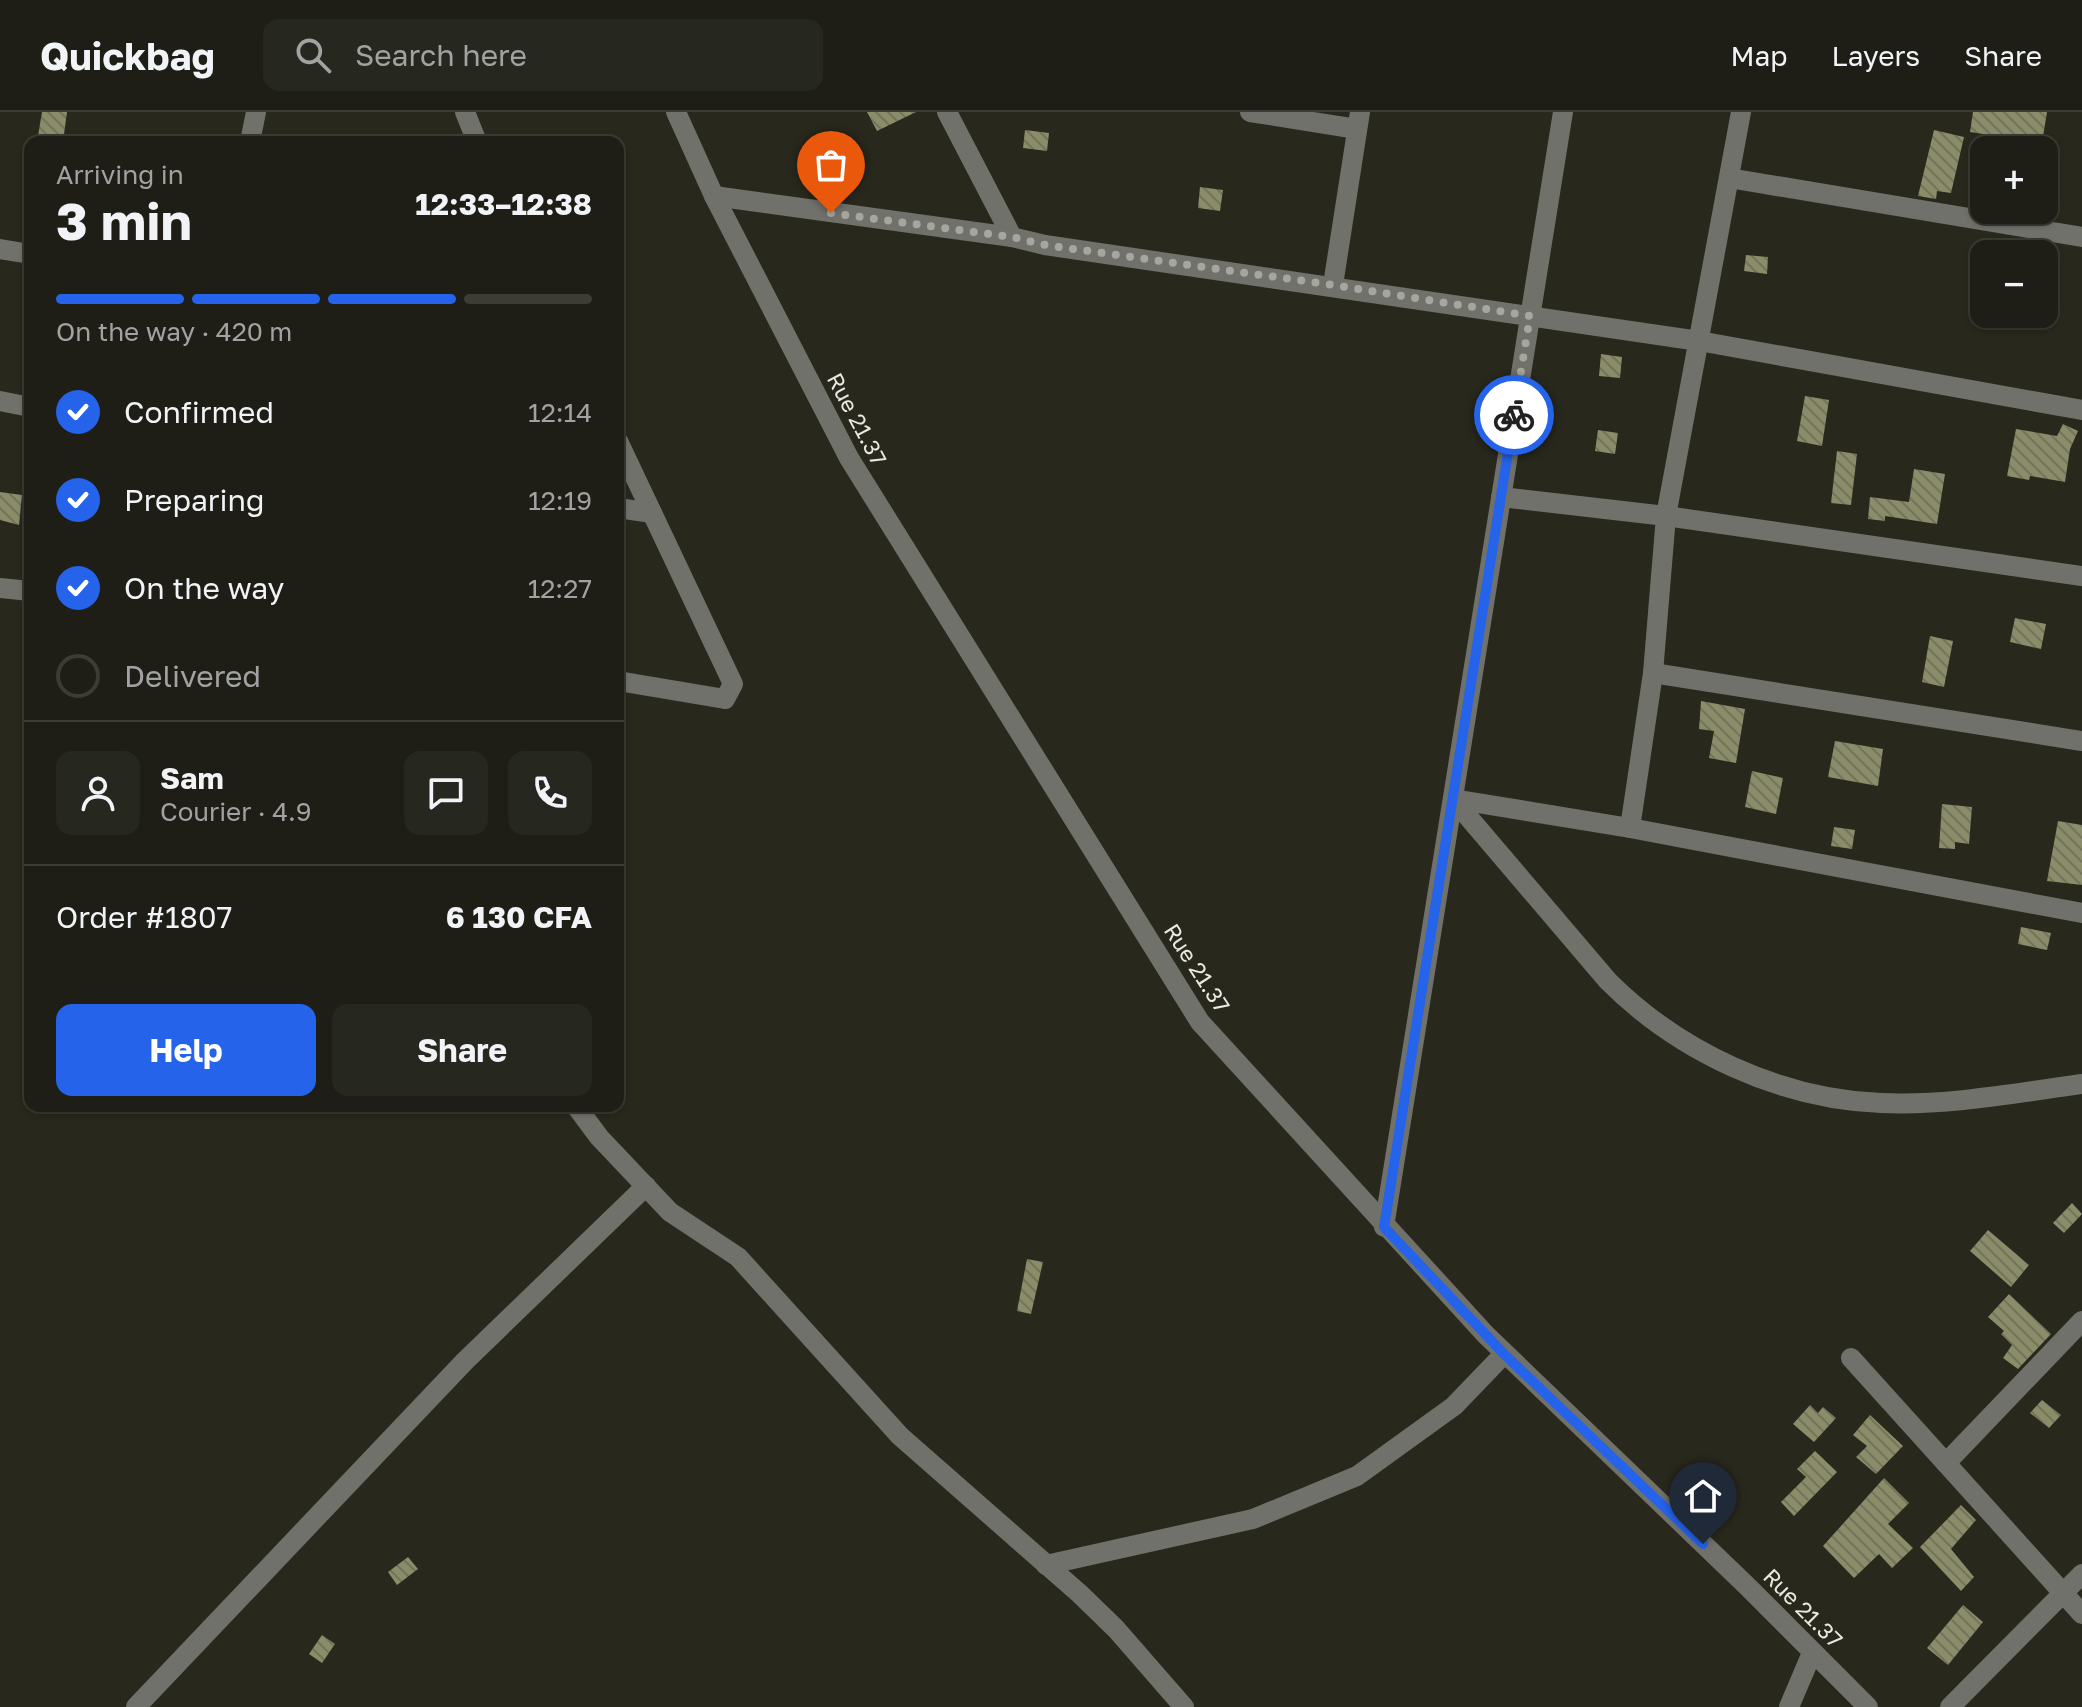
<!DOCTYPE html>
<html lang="en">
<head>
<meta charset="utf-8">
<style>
  :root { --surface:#1e1e16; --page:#26271f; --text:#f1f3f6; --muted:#a1a2a1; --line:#3c3c35; --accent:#2563eb }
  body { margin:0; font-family:"Golos Text",sans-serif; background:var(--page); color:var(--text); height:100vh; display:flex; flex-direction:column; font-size:30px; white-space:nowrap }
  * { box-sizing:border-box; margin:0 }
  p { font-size:26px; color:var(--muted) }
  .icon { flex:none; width:44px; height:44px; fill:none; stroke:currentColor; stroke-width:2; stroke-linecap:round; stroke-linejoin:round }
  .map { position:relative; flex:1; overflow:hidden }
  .drawer { position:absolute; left:24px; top:24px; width:600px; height:976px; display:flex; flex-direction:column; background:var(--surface); border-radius:16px; box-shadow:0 2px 6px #0004,0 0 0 2px var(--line) }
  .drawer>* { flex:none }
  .tools { position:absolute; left:1970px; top:24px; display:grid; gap:16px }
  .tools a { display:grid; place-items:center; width:88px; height:88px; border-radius:16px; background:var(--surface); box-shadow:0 2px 6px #0004,0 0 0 2px var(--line); font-size:40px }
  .pin { position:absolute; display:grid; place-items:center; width:68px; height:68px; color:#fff; margin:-82px -34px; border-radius:50% 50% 50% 0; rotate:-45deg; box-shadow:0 0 8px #0007 }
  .pin .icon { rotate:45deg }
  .courier { position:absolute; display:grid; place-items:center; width:80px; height:80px; margin:-40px; border:6px solid #2563eb; border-radius:50%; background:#fff; color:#222; box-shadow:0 2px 10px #0007 }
  .summary em { font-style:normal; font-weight:700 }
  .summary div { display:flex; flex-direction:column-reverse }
  .summary { display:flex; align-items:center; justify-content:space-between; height:136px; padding:0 32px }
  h1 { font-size:52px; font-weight:700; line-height:60px }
  .bar { display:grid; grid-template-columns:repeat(4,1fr); gap:12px 8px; align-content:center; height:96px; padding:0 32px }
  .bar i { height:10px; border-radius:6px; background:var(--line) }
  .bar .on { background:var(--accent) }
  .bar p { grid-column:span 4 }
  .line { display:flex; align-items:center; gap:20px; padding:0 32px; border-top:2px solid var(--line) }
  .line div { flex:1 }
  .round { display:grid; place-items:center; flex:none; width:84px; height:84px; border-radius:16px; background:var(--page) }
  ol { padding:0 32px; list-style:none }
  li { display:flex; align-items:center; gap:24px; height:88px }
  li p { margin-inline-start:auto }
  li .icon { padding:8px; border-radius:50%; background:var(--accent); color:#fff; stroke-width:4 }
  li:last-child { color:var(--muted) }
  li i { width:44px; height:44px; border:4px solid var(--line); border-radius:50% }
  .action { display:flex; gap:16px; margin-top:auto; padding:16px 32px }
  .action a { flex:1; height:92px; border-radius:16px; background:var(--accent); color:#fff; font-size:32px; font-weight:700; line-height:92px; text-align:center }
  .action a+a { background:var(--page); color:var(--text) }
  header { display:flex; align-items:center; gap:48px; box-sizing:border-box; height:112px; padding:0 40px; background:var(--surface); border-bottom:2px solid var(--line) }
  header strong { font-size:38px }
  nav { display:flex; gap:44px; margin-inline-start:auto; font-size:28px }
  .search { width:560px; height:72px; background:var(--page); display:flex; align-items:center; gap:20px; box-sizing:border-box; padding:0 28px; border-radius:16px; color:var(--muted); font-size:30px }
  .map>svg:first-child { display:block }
  .building { fill:url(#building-back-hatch) }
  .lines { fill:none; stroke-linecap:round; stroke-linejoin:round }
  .minor { stroke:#70716b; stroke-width:20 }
  .done { stroke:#a6a69e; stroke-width:8; stroke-dasharray:0 14.4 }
  .route { stroke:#2563eb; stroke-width:10 }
  .labels { text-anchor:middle; stroke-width:8; stroke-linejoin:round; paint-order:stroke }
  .street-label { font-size:22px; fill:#eaeae3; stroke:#28281d }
</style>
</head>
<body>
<header>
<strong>Quickbag</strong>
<div class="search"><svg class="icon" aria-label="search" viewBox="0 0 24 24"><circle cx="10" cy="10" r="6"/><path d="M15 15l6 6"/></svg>Search here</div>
<nav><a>Map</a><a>Layers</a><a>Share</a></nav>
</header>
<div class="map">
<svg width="2082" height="1595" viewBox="0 0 2082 1595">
  <defs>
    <pattern id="building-back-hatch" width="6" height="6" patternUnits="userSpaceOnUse" patternTransform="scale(2)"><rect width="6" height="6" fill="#8b8c69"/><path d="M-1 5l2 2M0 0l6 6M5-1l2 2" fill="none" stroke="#73745c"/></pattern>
  </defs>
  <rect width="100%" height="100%" fill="#28281d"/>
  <g class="building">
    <path d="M 42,0 L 67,0 L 63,30 L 37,30 Z"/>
    <path d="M 867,0 L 916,0 L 877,19 Z"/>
    <path d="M 1973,0 L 2047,0 L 2042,31 L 1970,20 Z"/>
    <path d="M 1025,18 L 1049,21 L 1047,39 L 1023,36 Z"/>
    <path d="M 1934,18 L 1964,25 L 1951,81 L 1937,79 L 1936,87 L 1918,84 Z"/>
    <path d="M 1200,75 L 1223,78 L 1220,99 L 1198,96 Z"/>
    <path d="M 1746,143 L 1768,145 L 1767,162 L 1744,159 Z"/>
    <path d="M 1601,242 L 1622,245 L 1620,266 L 1599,264 Z"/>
    <path d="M 1805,284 L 1829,288 L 1822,334 L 1797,329 Z"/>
    <path d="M 2063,312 L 2078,319 L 2070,337 L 2065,370 L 2030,364 L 2029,368 L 2007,364 L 2016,317 L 2057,324 Z"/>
    <path d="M 1598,318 L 1618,321 L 1615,342 L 1595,339 Z"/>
    <path d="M 1837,339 L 1857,342 L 1851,393 L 1831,391 Z"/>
    <path d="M 1914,357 L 1945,362 L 1937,412 L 1885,404 L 1885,409 L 1868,407 L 1870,385 L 1909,390 Z"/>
    <path d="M 0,380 L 22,383 L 19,413 L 0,408 Z"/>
    <path d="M 2015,506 L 2046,512 L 2041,537 L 2010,530 Z"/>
    <path d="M 1930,524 L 1953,529 L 1944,575 L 1922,570 Z"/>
    <path d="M 1701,589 L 1745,597 L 1736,651 L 1709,646 L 1714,619 L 1699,617 Z"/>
    <path d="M 1835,629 L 1883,637 L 1878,674 L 1828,665 Z"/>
    <path d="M 1752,659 L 1783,666 L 1776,702 L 1745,695 Z"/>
    <path d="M 1942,692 L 1972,695 L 1969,732 L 1955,730 L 1955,737 L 1939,736 Z"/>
    <path d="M 2058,709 L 2082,713 L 2082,773 L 2047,769 Z"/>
    <path d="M 1834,715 L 1855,718 L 1852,737 L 1831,734 Z"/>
    <path d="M 2021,815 L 2051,821 L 2047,838 L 2018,832 Z"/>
    <path d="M 2072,1091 L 2082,1102 L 2064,1121 L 2053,1111 Z"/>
    <path d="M 1988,1118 L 2029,1153 L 2011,1175 L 1970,1139 Z"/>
    <path d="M 1027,1147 L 1043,1150 L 1031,1202 L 1017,1199 Z"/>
    <path d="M 2009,1182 L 2051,1222 L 2018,1257 L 2003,1246 L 2012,1233 L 2001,1222 L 2004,1219 L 1988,1205 Z"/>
    <path d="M 2042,1288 L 2061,1303 L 2049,1316 L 2030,1301 Z"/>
    <path d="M 1810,1293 L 1818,1301 L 1823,1295 L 1836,1306 L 1814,1330 L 1793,1312 Z"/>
    <path d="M 1870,1303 L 1903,1334 L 1876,1362 L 1856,1345 L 1867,1334 L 1853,1323 Z"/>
    <path d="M 1815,1339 L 1837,1360 L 1794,1404 L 1781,1390 L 1806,1365 L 1797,1357 Z"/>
    <path d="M 1884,1366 L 1909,1391 L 1888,1412 L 1913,1436 L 1892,1456 L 1879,1442 L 1854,1466 L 1823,1434 Z"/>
    <path d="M 1961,1393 L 1976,1408 L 1951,1437 L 1974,1465 L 1961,1479 L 1920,1435 Z"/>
    <path d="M 408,1445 L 418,1457 L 397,1473 L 388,1460 Z"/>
    <path d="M 1963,1493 L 1983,1510 L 1948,1553 L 1927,1536 Z"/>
    <path d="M 322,1523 L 335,1532 L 322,1551 L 309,1542 Z"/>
  </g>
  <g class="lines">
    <g class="minor">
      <path d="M 465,0 L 477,30"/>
      <path d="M 676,0 L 714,84 L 849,346 L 1200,910 L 1486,1223 L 1747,1474 L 1868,1595"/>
      <path d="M 947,0 L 1012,125"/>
      <path d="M 1250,0 L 1357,17"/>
      <path d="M 250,30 L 256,0"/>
      <path d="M 1729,66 L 2082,125"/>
      <path d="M 714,84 L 1012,125 L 1045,133 L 1699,229 L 2082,298"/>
      <path d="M 0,137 L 30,142"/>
      <path d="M 1333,173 L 1360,0"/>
      <path d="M 0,289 L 30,295"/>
      <path d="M 618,329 L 733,572 L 725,587 L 618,569"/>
      <path d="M 1501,385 L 1666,404 L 2082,464"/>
      <path d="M 618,396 L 652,401"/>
      <path d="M 0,476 L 30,479"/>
      <path d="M 1653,561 L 2082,629"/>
      <path d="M 1453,687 L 1608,869 C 1679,940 1780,987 1881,991 C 1948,994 2016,981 2082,972"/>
      <path d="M 1453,687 L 1630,716 L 2082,801"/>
      <path d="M 1630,716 L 1653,561 L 1666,404 L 1741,0"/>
      <path d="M 576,994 L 599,1025 L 670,1100 L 738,1145 L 900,1324 L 1080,1482 L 1116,1517 L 1184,1595"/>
      <path d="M 1384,1115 L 1563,0"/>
      <path d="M 1851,1246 L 2082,1502"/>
      <path d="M 1946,1351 L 2082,1209"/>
      <path d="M 1046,1453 L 1253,1407 L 1357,1364 L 1454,1294 L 1504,1242"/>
      <path d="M 136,1595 L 465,1249 L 646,1074"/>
      <path d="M 1789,1595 L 1812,1541"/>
      <path d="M 1950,1595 L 2082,1462"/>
    </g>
  </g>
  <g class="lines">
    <path class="done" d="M 831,101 L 1012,125 L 1045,133 L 1333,173 L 1530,204 L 1514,303"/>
    <path class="route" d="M 1514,303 L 1384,1115 L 1504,1242 L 1703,1432"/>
  </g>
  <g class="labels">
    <g class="street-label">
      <text transform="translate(857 307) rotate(62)" y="8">Rue 21.37</text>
      <text transform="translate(1197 856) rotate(57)" y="8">Rue 21.37</text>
      <text transform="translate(1803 1496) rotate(45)" y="8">Rue 21.37</text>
    </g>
  </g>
</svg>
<div class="tools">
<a>+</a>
<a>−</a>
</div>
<div class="pin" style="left:831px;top:101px;background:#ea580c"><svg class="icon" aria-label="bag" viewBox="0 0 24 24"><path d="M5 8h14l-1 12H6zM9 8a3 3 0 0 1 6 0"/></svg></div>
<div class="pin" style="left:1703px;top:1432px;background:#1f2937"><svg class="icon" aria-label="home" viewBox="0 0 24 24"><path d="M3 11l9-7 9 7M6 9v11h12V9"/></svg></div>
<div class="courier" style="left:1514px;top:303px"><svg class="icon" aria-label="bike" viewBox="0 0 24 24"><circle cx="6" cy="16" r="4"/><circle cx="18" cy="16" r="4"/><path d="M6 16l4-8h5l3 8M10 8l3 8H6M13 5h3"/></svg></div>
<section class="drawer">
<div class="summary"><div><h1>3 min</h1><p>Arriving in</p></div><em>12:33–12:38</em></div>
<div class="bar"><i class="on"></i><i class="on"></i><i class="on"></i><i></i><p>On the way · 420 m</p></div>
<ol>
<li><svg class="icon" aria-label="check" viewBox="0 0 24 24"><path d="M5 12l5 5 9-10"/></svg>Confirmed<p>12:14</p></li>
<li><svg class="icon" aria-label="check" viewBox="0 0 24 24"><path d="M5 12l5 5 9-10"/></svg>Preparing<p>12:19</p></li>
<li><svg class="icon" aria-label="check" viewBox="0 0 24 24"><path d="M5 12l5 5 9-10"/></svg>On the way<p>12:27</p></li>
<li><i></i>Delivered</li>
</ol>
<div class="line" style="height:144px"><a class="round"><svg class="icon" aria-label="person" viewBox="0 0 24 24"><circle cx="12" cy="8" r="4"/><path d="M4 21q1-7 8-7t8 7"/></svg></a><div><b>Sam</b><p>Courier · 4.9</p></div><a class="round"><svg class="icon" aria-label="chat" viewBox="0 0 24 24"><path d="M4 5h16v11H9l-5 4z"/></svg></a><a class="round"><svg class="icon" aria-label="phone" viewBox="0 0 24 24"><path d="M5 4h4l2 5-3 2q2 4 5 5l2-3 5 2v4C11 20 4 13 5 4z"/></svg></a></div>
<div class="line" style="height:104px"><div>Order #1807</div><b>6 130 CFA</b></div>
<div class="action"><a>Help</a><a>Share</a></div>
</section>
</div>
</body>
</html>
